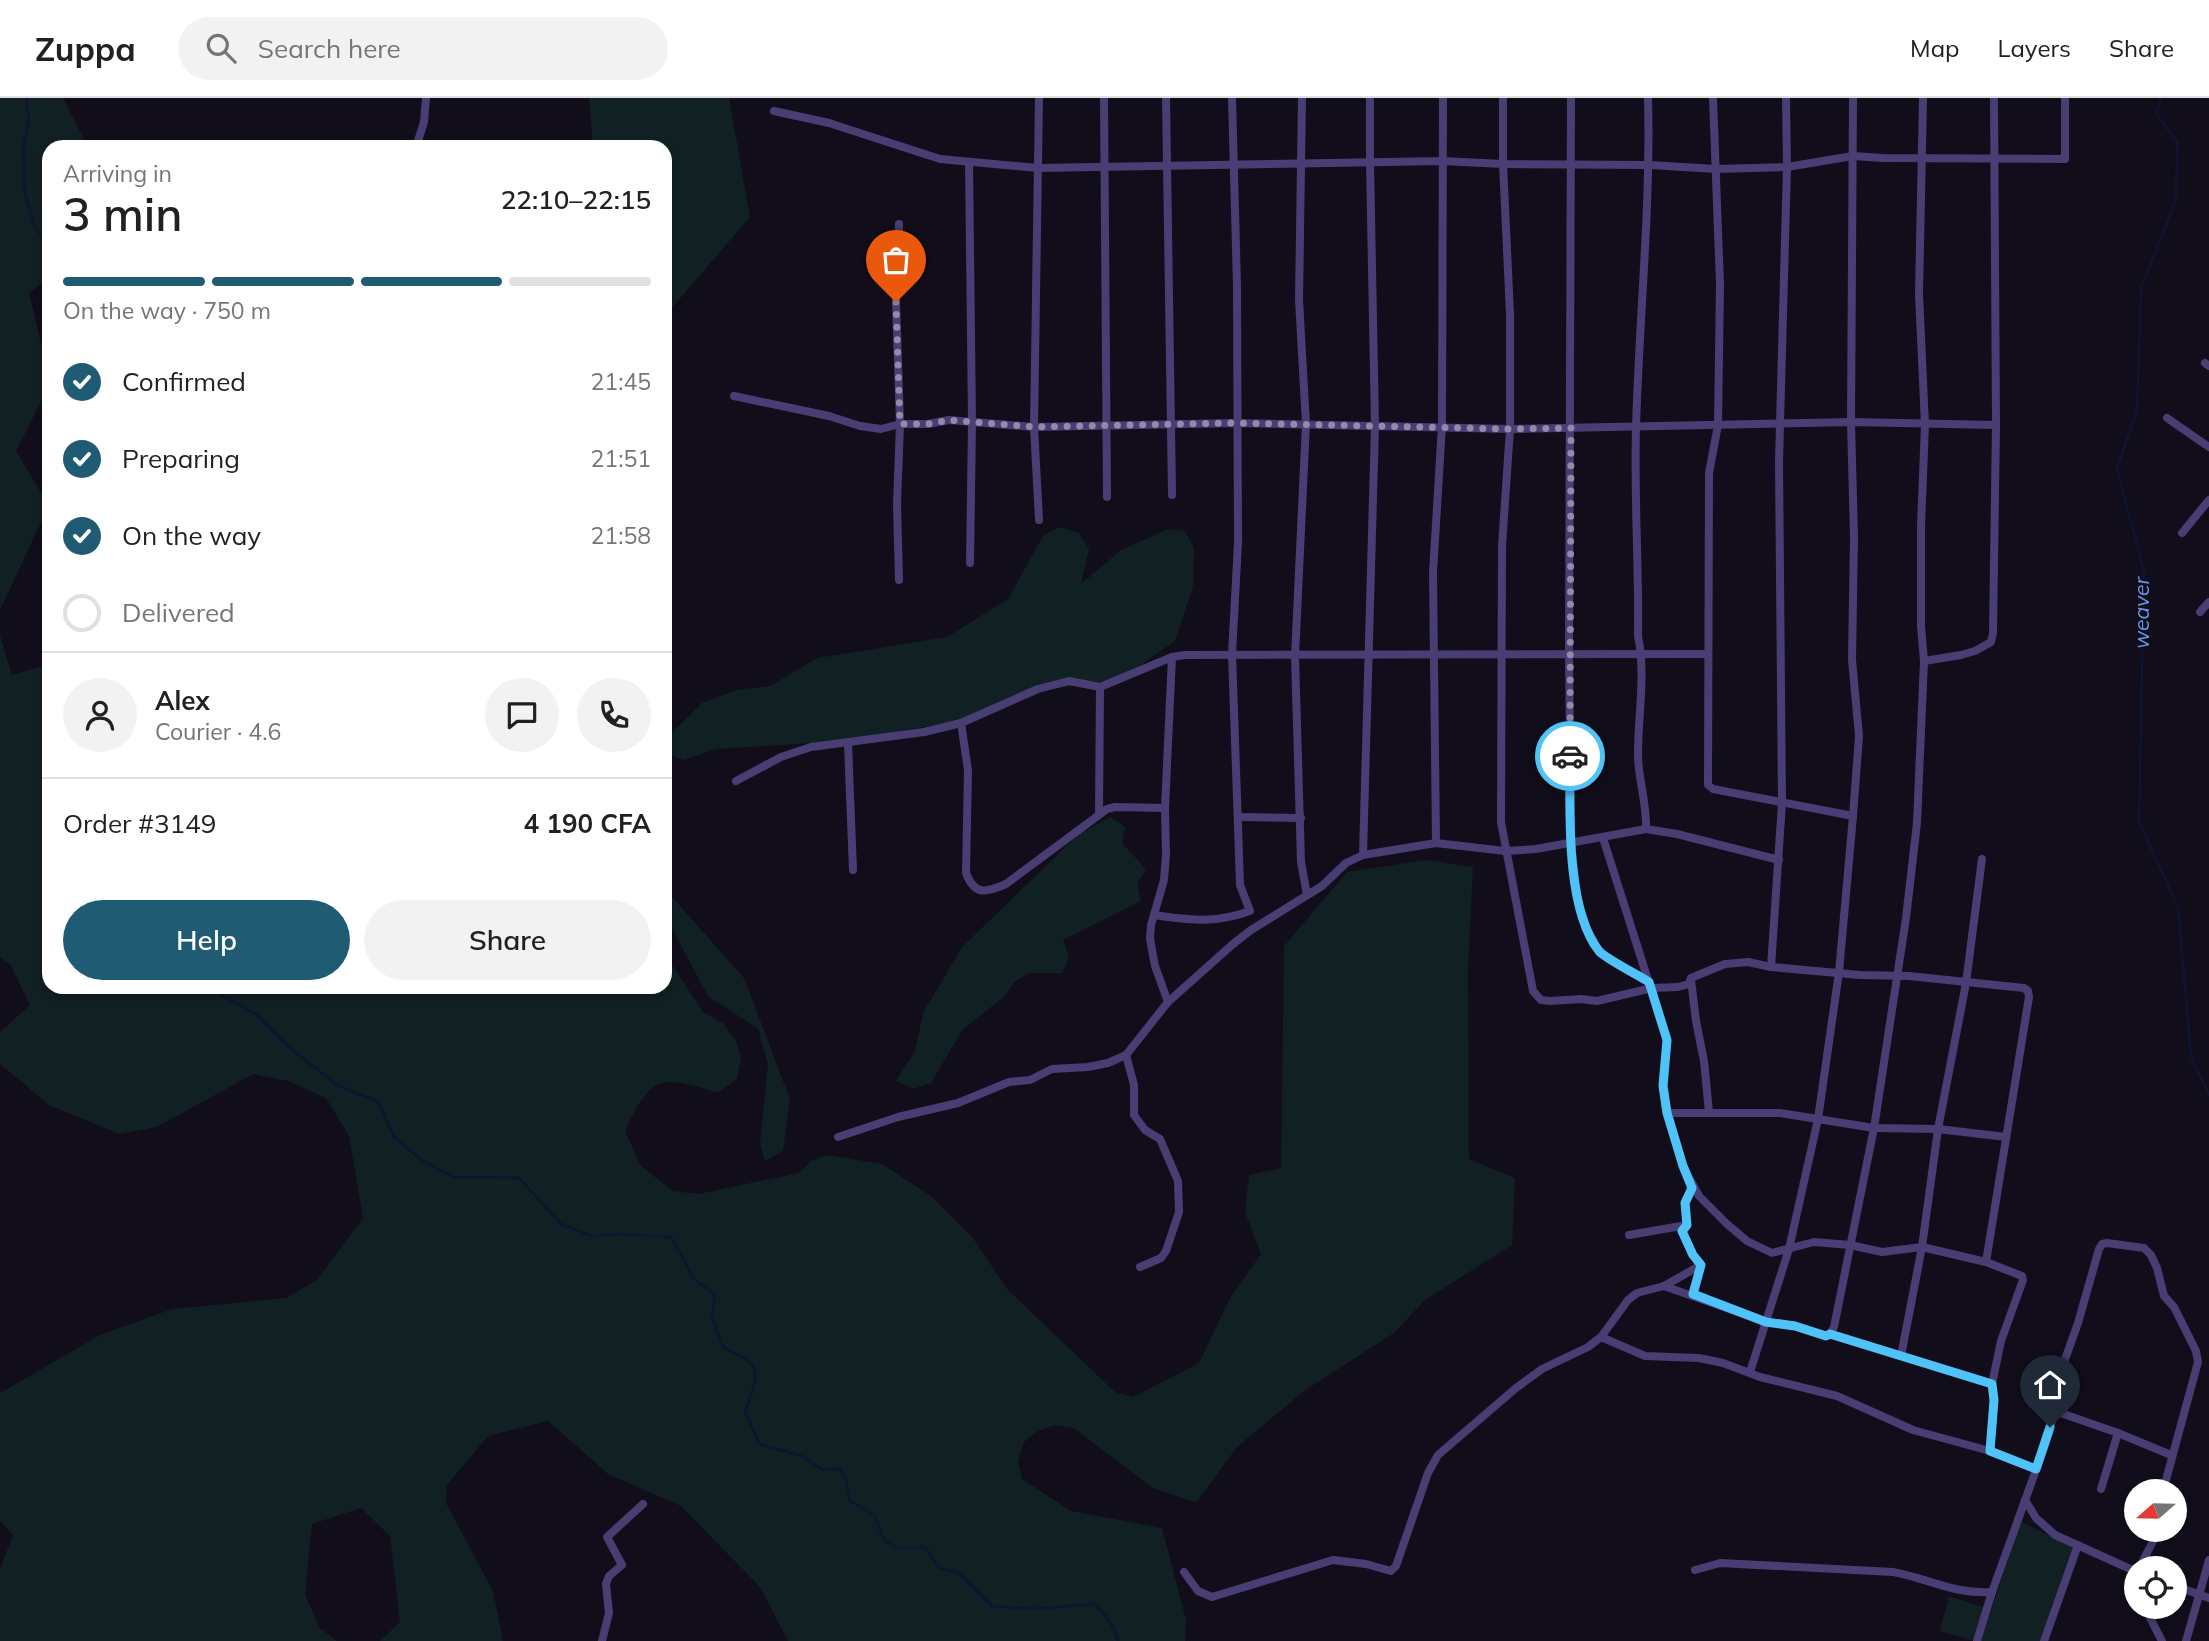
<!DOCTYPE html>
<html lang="en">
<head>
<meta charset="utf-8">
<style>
  :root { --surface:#fff; --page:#f2f2f2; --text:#202124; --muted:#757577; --line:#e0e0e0; --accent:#1f5b73 }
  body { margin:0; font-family:Mulish,sans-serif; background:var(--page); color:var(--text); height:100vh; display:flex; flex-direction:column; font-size:26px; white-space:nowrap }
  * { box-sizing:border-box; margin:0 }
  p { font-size:23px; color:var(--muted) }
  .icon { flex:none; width:38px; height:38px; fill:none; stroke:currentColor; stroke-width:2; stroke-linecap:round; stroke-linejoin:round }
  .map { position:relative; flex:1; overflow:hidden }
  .side { position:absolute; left:42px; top:42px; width:630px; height:854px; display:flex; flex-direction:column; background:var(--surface); border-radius:21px; box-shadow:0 4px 10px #0003 }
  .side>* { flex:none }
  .needle { width:46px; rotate:250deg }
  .buttons { position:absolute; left:2124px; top:1381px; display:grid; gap:14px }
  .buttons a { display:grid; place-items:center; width:63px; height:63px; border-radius:50%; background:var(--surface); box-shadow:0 4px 10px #0003; font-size:35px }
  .pin { position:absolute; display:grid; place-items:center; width:60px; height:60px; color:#fff; margin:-72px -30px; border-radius:50% 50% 50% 0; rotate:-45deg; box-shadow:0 0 7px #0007 }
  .pin .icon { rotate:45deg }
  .courier { position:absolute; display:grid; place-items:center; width:70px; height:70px; margin:-35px; border:5px solid #4fc3f7; border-radius:50%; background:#fff; color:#222; box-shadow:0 2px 9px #0007 }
  .summary em { font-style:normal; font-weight:600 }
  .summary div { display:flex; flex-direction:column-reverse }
  .summary { display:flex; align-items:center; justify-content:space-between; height:119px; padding:0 21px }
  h1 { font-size:46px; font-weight:600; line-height:52px }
  .bar { display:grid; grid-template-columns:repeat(4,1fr); gap:10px 7px; align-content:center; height:84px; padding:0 21px }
  .bar i { height:9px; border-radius:5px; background:var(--line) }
  .bar .current { background:var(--accent) }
  .bar p { grid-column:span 4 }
  .line { display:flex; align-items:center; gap:18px; padding:0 21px; border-top:2px solid var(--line) }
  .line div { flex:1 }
  .round { display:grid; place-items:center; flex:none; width:74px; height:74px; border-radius:37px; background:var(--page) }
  ol { padding:0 21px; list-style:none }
  li { display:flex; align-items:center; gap:21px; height:77px }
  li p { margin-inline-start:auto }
  li .icon { padding:7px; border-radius:50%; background:var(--accent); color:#fff; stroke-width:4 }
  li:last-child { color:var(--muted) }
  li i { width:38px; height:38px; border:4px solid var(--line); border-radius:50% }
  .action { display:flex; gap:14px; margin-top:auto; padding:14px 21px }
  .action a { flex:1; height:80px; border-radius:42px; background:var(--accent); color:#fff; font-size:28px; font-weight:600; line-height:80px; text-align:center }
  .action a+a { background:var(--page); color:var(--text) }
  header { display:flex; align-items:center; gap:42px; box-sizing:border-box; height:98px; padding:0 35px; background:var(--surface); border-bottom:2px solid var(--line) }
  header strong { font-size:33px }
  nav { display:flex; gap:38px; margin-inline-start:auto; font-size:24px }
  .search { width:490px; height:63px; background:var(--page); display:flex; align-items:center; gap:18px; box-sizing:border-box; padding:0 24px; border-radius:38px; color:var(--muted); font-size:26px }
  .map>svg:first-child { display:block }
  .green { fill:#112023 }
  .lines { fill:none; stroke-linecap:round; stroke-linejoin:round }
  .stream { stroke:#0e1432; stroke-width:2.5 }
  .street { stroke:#493e73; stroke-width:8 }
  .done { stroke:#9389aa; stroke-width:7; stroke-dasharray:0 12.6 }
  .route { stroke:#4fc3f7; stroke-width:9 }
  .labels { text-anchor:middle; stroke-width:6; stroke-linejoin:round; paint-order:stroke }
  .water-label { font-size:21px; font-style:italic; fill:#6897eb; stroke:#110d1a }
</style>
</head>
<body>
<header>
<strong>Zuppa</strong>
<div class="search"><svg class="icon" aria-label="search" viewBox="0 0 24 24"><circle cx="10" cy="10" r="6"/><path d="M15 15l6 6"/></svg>Search here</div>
<nav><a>Map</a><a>Layers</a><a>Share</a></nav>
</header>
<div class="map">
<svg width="2209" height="1543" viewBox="0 0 2209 1543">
  <rect width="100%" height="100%" fill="#110d1a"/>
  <g class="green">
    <path d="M 0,0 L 63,0 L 88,49 L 49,49 L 49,180 L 29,195 L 49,277 L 49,288 L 16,353 L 43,398 L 43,420 L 0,512 Z"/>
    <path d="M 589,0 L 729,0 L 750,119 L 665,218 L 665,49 L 593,49 Z"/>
    <path d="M 1059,429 L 1079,435 L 1089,451 L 1081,486 L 1121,452 L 1168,431 L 1185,433 L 1194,450 L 1193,488 L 1175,543 L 1131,574 L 1096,585 L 1028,594 L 957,623 L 844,643 L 716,651 L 683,662 L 667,656 L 665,641 L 702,605 L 736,592 L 770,588 L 817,560 L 947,539 L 1008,501 L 1043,438 Z"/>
    <path d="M 0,537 L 12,577 L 49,566 L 49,889 L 665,889 L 665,856 L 703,914 L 724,926 L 736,943 L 741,960 L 737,981 L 718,995 C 660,977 652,976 625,1033 L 641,1068 L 673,1093 L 699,1096 L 799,1075 L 811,1063 L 828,1057 L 882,1066 L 931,1098 L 973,1140 L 1007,1191 L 1115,1294 L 1133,1299 L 1199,1265 L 1230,1200 L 1261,1156 L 1245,1114 L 1249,1077 L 1281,1070 L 1284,848 L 1347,774 L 1426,762 L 1473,769 L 1468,873 L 1469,1061 L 1515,1080 L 1512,1147 L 1425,1202 L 1394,1235 L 1304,1293 L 1237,1349 L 1196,1405 L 1151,1389 L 1074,1330 L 1055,1327 L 1038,1333 L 1024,1344 L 1018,1364 L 1022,1381 L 1071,1413 L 1162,1430 L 1186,1522 L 1185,1543 L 788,1543 L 760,1489 L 681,1408 L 608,1376 L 548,1323 L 488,1338 L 447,1387 L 446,1405 L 493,1493 L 503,1543 L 380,1543 L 400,1524 L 390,1438 L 361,1410 L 312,1426 L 305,1497 L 320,1530 L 337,1543 L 0,1543 L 0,1471 L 13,1437 L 0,1423 L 0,1295 L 100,1237 L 172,1211 L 286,1200 L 317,1182 L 363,1120 L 349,1038 L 326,1000 L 288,983 L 253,976 L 157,1029 L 119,1036 L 49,1007 L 0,966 L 0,934 L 30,907 L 10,866 L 0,859 Z"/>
    <path d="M 1110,719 L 1125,729 L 1122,745 L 1146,771 L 1137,786 L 1141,803 L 1063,842 L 1069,859 L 1062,875 L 1029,875 L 1014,884 L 1005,898 L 963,931 L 931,985 L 913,991 L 896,983 L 915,953 L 923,915 L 962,849 L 1078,737 Z"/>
    <path d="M 665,791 L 744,880 L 790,1001 L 783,1053 L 765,1063 L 760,1046 L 768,966 L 758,931 L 708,898 L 671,829 L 665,824 Z"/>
    <path d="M 2021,1423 L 2073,1450 L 2040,1543 L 1981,1543 Z"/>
    <path d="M 1949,1498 L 1986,1510 L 1975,1543 L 1940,1533 Z"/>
  </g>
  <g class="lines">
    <g class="stream">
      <path d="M 26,0 L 29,21 L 23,51 L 25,95 L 35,130 L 49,145"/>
      <path d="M 2161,0 L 2156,16 L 2177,44 L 2176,102 L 2141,190 L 2137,313 L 2117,370 L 2144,474 L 2139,724 L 2178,809 L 2191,958 L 2209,997"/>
      <path d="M 213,889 L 224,899 L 255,915 L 290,950 L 337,987 L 379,1004 L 394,1039 L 420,1061 L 453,1079 L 519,1080 L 561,1126 L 592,1138 L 620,1136 L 671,1139 L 694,1181 L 715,1196 L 712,1220 L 724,1250 C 764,1267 760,1274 745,1313 L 759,1346 L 802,1358 L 823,1372 L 839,1370 L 846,1380 L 849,1402 L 874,1417 L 885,1443 L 899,1450 L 926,1450 L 939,1470 L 959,1475 L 992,1508 L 1033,1511 L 1094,1506 C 1105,1516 1115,1528 1118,1543"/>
    </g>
    <g class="street">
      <path d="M 1039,0 L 1034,329 L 1039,422"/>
      <path d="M 1104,0 L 1107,399"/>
      <path d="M 1166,0 L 1172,397"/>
      <path d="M 1302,0 L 1299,202 L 1306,326 L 1295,558 L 1301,764 L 1307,797"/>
      <path d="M 1503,0 L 1503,66 L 1510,216 L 1510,331 L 1502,448 L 1501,724 L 1533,893 L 1541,902 L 1550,903 L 1581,901 L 1597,903 L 1652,890 L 1678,889 L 1689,886 L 1691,880 L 1725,866 L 1748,864 L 1771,869 L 1860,877 L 1909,878 L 2024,890 L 2028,893 L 2029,899 L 1986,1164"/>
      <path d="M 1571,0 L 1569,556 L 1571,746 L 1578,804 L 1587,831 L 1600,855 L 1649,884"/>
      <path d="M 1713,0 L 1720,186 L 1718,327 L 1709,375 L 1708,687 L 1713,691 L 1853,718"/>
      <path d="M 774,13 L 829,25 L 940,61 L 1038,70 L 1443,63 L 1503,66 L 1650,67 L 1716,71 L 1787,69 L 1853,58 L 1882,60 L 2065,61 L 2065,0"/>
      <path d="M 416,49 L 424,24 L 426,0"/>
      <path d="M 969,64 L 972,324 L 970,465"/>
      <path d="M 899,126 L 896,204 L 900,326 L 897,406 L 899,482"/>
      <path d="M 2205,265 L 2209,268"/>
      <path d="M 734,298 L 829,318 L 860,328 L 881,331 L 900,326 L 928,326 L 949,322 L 1034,329 L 1237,325 L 1510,331 L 1851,324 L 1996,327"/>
      <path d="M 2167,320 L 2209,349"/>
      <path d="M 2182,435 L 2209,402"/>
      <path d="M 2200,514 L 2209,504"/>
      <path d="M 1924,563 L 1961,557 L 1975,553 L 1991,544 L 1993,535 L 1996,327 L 1994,0"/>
      <path d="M 961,625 L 968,672 L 966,775 C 975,799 987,794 1006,786 L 1107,711 L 1115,709 L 1165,710"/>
      <path d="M 848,646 L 853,772"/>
      <path d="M 736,683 L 781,659 L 811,649 L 924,634 L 961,625 L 1038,591 L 1069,583 L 1100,589 L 1172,559 L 1185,557 L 1708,556"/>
      <path d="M 1099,716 L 1100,589"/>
      <path d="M 1238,719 L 1301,720"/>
      <path d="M 1646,731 C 1647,705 1638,681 1638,656 C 1638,616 1646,578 1638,538 C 1639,468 1634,399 1636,330 C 1639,220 1651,110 1648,0"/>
      <path d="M 1603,740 L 1667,942 L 1663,988 L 1665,1004 L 1683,1068 L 1699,1098 L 1727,1126 L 1747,1143 L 1772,1155 L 1814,1144 L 1850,1147 L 1882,1154 L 1922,1149 L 1986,1164 L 2022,1178 L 2023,1182 L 2001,1243 L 1992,1286 L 1994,1302 L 1990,1353"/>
      <path d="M 1436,745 L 1433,474 L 1442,328 L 1443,0"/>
      <path d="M 1363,757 L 1375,328 L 1370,64 L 1370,0"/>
      <path d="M 1154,817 C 1192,822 1213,826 1250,813 L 1240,787 L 1232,556 L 1238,445 L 1237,188 L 1232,0"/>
      <path d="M 1771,869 L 1782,705 L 1779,363 L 1787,69 L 1786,0"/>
      <path d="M 1691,882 L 1696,923 L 1704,963 L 1709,1014"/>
      <path d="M 1168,904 L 1155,868 L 1150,841 L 1151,827 L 1164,782 L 1166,757 L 1165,710 L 1172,559"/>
      <path d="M 1126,957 L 1134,987 L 1134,1017 L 1145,1032 L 1160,1041 L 1178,1083 L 1179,1114 L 1166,1153 L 1161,1160 L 1140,1169"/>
      <path d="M 1667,1015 L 1780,1015 L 1874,1030 L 1938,1031 L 2006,1039"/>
      <path d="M 838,1039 L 898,1019 L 958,1005 L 1009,984 L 1030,982 L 1052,971 L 1088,969 L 1108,965 L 1126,957 L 1168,904 L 1233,846 L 1251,832 L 1322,788 L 1346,765 L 1363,757 L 1436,745 L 1505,753 L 1536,751 L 1646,731 L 1677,736 L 1779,762"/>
      <path d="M 1692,1090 L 1685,1105 L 1687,1127 L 1682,1134 L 1693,1157 L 1701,1167 L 1693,1196"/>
      <path d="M 1629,1137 L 1687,1127"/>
      <path d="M 1664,1188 L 1701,1167"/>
      <path d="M 1830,1236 L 1992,1286"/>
      <path d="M 1601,1239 L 1628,1202 L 1637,1195 L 1664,1188 L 1766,1224 L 1795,1228 L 1826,1238 L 1830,1236 L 1834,1229 L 1874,1030 L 1906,820 L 1917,725 L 1924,563 L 1921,528 L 1921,428 L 1925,327 L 1919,196 L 1923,0"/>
      <path d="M 1901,1258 L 1922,1149 L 1938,1031 L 1966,885 L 1982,761"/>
      <path d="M 1750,1274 L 1789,1151 L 1818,1021 L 1839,874 L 1853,718 L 1859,638 L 1852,562 L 1854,439 L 1851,324 L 1853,0"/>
      <path d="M 2055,1313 L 2118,1335 L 2171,1357"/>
      <path d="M 2101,1391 L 2118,1335"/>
      <path d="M 2025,1402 L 2036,1420 L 2055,1437 L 2137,1474"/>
      <path d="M 2139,1470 L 2159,1432"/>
      <path d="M 1695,1472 L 1720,1465 L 1893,1474 C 1927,1480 1956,1497 1992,1494"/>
      <path d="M 1184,1474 L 1198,1493 L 1212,1499 L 1333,1462 L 1366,1466 L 1391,1473 L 1396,1468 L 1428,1375 L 1438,1357 L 1516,1290 L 1542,1271 L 1588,1249 L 1601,1239 L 1645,1258 L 1699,1260 L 1723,1265 L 1760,1279 L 1837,1298 L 1913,1332 L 1990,1353 L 2036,1371"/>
      <path d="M 2175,1488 L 2209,1500"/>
      <path d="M 2144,1508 L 2162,1543"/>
      <path d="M 602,1543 L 609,1515 L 606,1486 L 609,1478 L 622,1467 L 607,1439 L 643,1406"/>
      <path d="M 1977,1543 L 1992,1494 L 2045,1347 L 2055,1313 L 2058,1281 L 2078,1225 L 2099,1151 L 2102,1146 L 2107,1145 L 2144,1150 L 2151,1157 L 2157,1170 L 2164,1198 L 2174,1209 L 2196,1253 L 2198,1264 L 2163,1393"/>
      <path d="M 2044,1543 L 2078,1447"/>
      <path d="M 2186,1543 L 2209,1462"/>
    </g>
  </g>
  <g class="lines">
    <path class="done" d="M 896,204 L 900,326 L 928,326 L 949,322 L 1034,329 L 1237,325 L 1510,331 L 1571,330 L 1570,658"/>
    <path class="route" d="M 1570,658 C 1570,711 1565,810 1599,853 C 1606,861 1638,877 1649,884 L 1667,942 L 1663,988 L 1667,1015 L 1683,1068 L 1692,1090 L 1685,1105 L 1687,1127 L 1682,1133 L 1693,1157 L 1701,1167 L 1693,1196 L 1766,1224 L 1795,1228 L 1826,1238 L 1830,1236 L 1992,1286 L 1994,1302 L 1990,1353 L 2036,1371 L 2050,1329"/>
  </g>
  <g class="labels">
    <g class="water-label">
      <text transform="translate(2142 515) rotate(-90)" y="7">weaver</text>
    </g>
  </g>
</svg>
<div class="buttons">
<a><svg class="needle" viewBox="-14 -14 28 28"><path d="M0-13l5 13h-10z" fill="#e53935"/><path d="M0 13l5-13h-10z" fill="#757577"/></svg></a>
<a><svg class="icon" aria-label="locate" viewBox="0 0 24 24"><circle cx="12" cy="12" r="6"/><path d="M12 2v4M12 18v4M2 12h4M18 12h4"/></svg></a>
</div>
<div class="pin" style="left:896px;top:204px;background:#ea580c"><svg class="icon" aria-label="bag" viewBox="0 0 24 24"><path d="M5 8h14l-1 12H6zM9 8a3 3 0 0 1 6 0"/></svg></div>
<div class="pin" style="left:2050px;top:1329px;background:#1f2937"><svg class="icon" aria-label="home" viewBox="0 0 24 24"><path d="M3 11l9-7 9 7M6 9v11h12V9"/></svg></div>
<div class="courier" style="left:1570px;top:658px"><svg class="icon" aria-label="car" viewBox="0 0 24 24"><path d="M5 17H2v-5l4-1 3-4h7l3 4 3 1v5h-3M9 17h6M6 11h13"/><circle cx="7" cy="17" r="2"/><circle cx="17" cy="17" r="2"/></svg></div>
<section class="side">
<div class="summary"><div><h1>3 min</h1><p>Arriving in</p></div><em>22:10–22:15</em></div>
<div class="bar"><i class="current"></i><i class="current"></i><i class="current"></i><i></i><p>On the way · 750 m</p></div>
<ol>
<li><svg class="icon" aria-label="check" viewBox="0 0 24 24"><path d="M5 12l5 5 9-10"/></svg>Confirmed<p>21:45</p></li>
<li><svg class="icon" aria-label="check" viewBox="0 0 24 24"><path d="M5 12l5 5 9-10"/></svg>Preparing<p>21:51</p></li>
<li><svg class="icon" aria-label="check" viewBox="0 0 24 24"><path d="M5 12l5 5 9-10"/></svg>On the way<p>21:58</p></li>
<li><i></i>Delivered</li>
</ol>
<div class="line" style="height:126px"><a class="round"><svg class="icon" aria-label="person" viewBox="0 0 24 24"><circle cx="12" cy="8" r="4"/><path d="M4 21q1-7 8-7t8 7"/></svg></a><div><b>Alex</b><p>Courier · 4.6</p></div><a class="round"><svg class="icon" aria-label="chat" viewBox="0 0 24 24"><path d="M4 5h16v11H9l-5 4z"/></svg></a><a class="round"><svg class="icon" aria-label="phone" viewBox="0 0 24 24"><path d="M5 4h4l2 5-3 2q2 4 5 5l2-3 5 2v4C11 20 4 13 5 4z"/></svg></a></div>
<div class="line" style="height:91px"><div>Order #3149</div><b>4 190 CFA</b></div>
<div class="action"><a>Help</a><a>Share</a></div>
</section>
</div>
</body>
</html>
